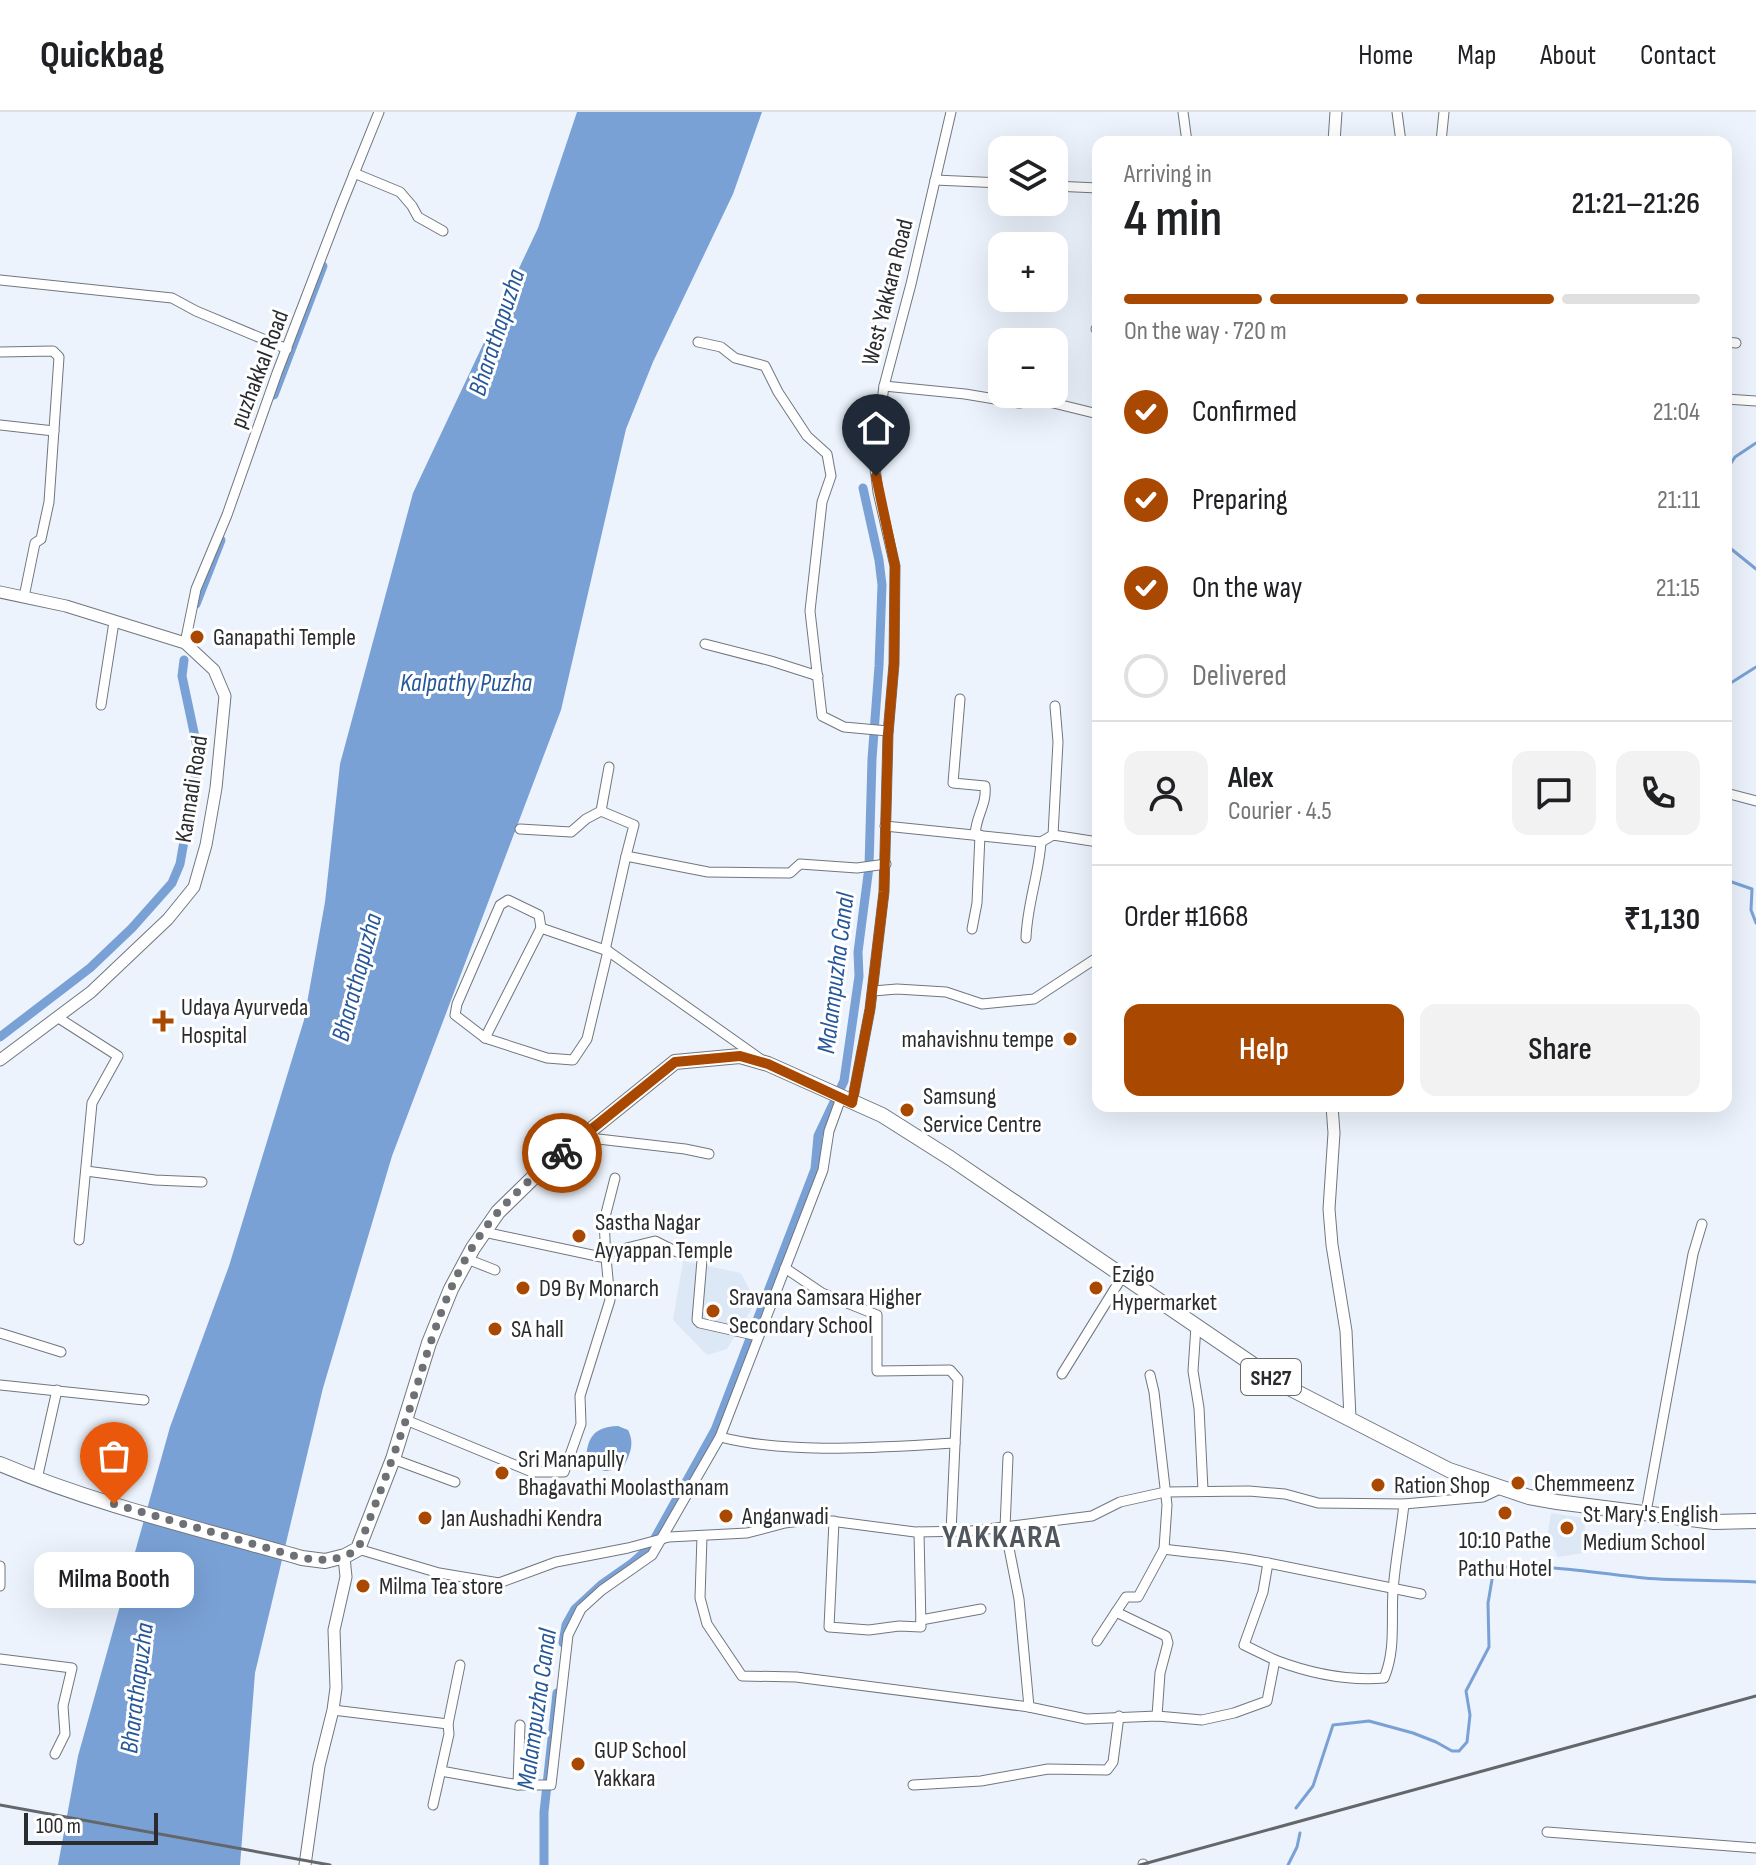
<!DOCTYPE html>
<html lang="en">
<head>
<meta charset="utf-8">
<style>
  :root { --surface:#fff; --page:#f2f2f2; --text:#202124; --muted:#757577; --line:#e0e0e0; --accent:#a94801 }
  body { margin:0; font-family:"Sofia Sans Condensed",sans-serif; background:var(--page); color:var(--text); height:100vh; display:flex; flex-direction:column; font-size:30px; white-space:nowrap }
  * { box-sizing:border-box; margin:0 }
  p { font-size:26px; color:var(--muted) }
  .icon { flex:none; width:44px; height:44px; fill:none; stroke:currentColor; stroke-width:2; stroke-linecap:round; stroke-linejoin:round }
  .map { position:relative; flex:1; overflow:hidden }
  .panel { position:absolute; left:1092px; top:24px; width:640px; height:976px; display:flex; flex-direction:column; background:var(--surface); border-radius:16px; box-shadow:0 8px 32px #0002 }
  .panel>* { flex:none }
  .buttons { position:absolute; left:988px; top:24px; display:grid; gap:16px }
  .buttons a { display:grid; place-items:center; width:80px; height:80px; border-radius:16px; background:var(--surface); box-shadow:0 8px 32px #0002; font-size:40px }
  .scale { position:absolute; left:24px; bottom:20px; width:134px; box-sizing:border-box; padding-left:8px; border:4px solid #292b2e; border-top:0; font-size:22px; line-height:28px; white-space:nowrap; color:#292b2e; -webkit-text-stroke:6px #fff; paint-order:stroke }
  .pin { position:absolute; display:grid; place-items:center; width:68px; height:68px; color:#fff; margin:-82px -34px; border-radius:50% 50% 50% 0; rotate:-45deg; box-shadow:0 0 8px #0007 }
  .pin .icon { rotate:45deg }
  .courier { position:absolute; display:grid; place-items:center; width:80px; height:80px; margin:-40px; border:6px solid #a94801; border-radius:50%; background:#fff; color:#222; box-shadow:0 2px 10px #0007 }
  .bubble { position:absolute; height:56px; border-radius:16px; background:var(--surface); box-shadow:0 8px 32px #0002; font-size:26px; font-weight:600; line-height:56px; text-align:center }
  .headline em { font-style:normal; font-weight:600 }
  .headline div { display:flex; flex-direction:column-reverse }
  .headline { display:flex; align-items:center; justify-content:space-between; height:136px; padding:0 32px }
  h1 { font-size:52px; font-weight:600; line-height:60px }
  .bar { display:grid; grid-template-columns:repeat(4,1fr); gap:12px 8px; align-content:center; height:96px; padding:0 32px }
  .bar i { height:10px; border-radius:6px; background:var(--line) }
  .bar .selected { background:var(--accent) }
  .bar p { grid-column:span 4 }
  .line { display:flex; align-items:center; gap:20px; padding:0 32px; border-top:2px solid var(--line) }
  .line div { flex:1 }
  .round { display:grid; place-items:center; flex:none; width:84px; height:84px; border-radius:16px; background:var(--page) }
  ol { padding:0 32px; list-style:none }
  li { display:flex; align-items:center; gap:24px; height:88px }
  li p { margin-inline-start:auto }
  li .icon { padding:8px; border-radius:50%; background:var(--accent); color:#fff; stroke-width:4 }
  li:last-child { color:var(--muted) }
  li i { width:44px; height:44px; border:4px solid var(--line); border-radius:50% }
  .cta { display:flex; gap:16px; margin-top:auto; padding:16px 32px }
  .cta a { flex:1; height:92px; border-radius:16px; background:var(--accent); color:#fff; font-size:32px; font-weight:600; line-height:92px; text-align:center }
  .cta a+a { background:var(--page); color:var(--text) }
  header { display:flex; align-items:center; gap:48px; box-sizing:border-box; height:112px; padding:0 40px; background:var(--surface); border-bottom:2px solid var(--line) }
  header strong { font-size:38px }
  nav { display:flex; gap:44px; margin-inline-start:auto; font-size:28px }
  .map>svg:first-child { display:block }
  .built { fill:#dde8f7 }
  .water { fill:#7aa1d6 }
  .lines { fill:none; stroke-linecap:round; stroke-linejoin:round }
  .stream { stroke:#7aa1d6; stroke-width:3 }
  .canal { stroke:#7aa1d6; stroke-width:9 }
  .minor-casing { stroke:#71777e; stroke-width:11 }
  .tertiary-casing { stroke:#71777e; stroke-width:13 }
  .primary-casing { stroke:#71777e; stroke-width:16 }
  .minor { stroke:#fff; stroke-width:9 }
  .tertiary { stroke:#fff; stroke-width:11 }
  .primary { stroke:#fff; stroke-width:14 }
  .rail { stroke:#63676b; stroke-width:3 }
  .done { stroke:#6d7176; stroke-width:8; stroke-dasharray:0 14.4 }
  .route { stroke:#a94801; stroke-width:10 }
  .poi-dot { fill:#a94801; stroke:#fff; stroke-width:3 }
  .labels { text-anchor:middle; stroke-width:6; stroke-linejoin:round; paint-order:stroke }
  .shield { fill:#fff; stroke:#696b6d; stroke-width:2 }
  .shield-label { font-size:22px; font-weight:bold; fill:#292b2e }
  .street-label { font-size:24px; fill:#292b2e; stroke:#fff }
  .poi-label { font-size:24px; fill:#292b2e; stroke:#fff; text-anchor:start }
  .water-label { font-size:26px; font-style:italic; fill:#255799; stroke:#fff }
  .district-label { font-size:32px; font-weight:bold; letter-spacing:2px; fill:#51575e; stroke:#fff }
</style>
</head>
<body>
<header>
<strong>Quickbag</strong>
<nav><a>Home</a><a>Map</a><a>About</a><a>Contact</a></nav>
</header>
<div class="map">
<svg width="1756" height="1753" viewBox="0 0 1756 1753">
  <rect width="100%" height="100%" fill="#ecf3fc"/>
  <g class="built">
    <path d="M 683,1149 L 741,1161 L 756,1190 L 727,1237 L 707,1243 L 673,1208 Z"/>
    <path d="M 1551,1401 L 1585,1406 L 1584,1441 L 1558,1445 L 1547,1425 Z"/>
  </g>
  <g class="water">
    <path d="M 577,0 L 762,0 L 733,82 L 653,250 L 626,317 L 561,598 L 392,1044 L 323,1276 L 255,1561 L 240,1753 L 58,1753 L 78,1644 L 170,1315 L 229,1154 L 304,908 L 325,790 L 340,652 L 413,381 L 538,116 Z"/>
    <path d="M 618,1314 L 628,1318 C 635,1332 630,1342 623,1356 L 606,1359 L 592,1356 L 586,1348 C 587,1325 594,1315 618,1314 Z"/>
  </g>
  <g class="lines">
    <g class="stream">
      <path d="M 1726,359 L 1735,345 L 1756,331"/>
      <path d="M 1726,410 L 1730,436 L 1756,457"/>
      <path d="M 1726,574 L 1756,555"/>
      <path d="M 1726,768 L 1752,777 L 1751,798 L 1756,811"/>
      <path d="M 1296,1696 L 1313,1674 L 1333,1613 L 1369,1609 L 1413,1621 L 1436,1630 L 1452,1639 L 1459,1639 L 1467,1630 L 1470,1603 L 1466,1579 L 1489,1535 L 1488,1491 L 1494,1456 C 1544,1451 1595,1461 1644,1466 C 1681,1469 1719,1468 1756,1470"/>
      <path d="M 1288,1753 L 1297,1735 L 1300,1721"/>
    </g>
    <g class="canal">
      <path d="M 274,283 L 323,154"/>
      <path d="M 196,492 L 221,428"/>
      <path d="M 0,925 L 90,856 L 132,816 L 172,771 L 180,752 L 199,644 L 182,564 L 184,548"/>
      <path d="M 563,1531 L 566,1513 L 575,1497 L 601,1473 L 631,1452 L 650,1435 L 715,1318 L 815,1057 L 818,1024 L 844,969 L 859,864 L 858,840 L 869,755 L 872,647 L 879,554 L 882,473 L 879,448 L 863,376"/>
      <path d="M 544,1753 L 544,1700 L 557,1581"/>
    </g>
    <defs>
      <g id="minor">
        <path d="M 1183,0 L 1187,30"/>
        <path d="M 1397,0 L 1401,30"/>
        <path d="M 1441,30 L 1444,0"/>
        <path d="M 354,61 L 400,80 L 412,94 L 418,105 L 443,119"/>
        <path d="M 935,68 L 1002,71"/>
        <path d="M 1054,74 L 1098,76"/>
        <path d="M 0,168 L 172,186 L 196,199 L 287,237"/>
        <path d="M 1096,217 L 1098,217"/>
        <path d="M 698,230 L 721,235 L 735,246 L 765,254 L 778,280 L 807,324 L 827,342 L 831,364 L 822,390 L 810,499 L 822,604 L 844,615 L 888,619"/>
        <path d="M 1726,230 L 1736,231"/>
        <path d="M 0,240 L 53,239 L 59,245 L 49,390 L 41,427 L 35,431 L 24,485"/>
        <path d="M 884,274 L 965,282 L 1019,291 L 1041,288 L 1098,302"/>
        <path d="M 1726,287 L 1756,289"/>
        <path d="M 0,313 L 54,319"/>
        <path d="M 185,531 L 196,477 L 227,403 L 277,261 L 341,94 L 379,0"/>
        <path d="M 705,532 L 771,549 L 818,564"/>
        <path d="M 960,587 L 953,671 L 985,674 C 987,693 976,703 975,723"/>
        <path d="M 101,593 L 114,510"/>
        <path d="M 1726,681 L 1756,689"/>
        <path d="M 601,699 L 609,655"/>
        <path d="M 885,714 L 1041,730 L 1053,723 L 1098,730"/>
        <path d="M 520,717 L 571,720 L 586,707 L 601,699 L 634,713 L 626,744"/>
        <path d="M 1053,723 L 1058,630 L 1055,594"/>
        <path d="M 541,816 L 539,803 L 508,788 L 500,793 L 457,892 L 455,903 L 485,926 L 547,946 L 573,948 L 587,927 L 608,839"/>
        <path d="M 972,817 L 977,791 L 980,723"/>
        <path d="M 1026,826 C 1027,793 1039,762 1041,730"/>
        <path d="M 605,838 L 626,744 L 708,760 L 790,761 L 800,752 L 857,756 L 886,752"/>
        <path d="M 873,879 L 897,877 L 946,880 L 982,892 L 1034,887 L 1098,845"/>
        <path d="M 57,905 L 118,944 L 92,991 L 79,1128"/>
        <path d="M 485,926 L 541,816 L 608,839 L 759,946"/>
        <path d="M 852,991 L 870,897 L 884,780 L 888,622 L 894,552 L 895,454 L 878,380 L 874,348 L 884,274 L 911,172 L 951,0"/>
        <path d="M 581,1025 L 685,1037 L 709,1042"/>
        <path d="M 86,1059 L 155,1068 L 202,1070"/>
        <path d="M 606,1141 L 655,1129 L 677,1140 L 700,1143 L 702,1148 L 697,1208 L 700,1211 L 758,1224"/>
        <path d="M 606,1146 L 604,1109 L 615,1066"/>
        <path d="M 467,1147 L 495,1158"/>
        <path d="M 785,1156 L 822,1181 L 877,1203 L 877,1259 L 950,1258 L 958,1267 L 951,1420"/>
        <path d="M 1196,1214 L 1193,1259 L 1199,1296 L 1203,1378"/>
        <path d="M 0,1221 L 61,1240"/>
        <path d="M 1062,1262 L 1122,1165"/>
        <path d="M 1150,1263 L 1154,1280 L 1167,1393 L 1164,1437 L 1138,1485 L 1126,1485 L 1116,1500 L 1166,1524 L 1168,1531 L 1160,1561 L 1157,1604"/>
        <path d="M 0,1273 L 144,1288"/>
        <path d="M 406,1308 L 532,1360 L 564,1360 L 581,1312 L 580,1284 L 610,1188 L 606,1146 L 484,1120"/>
        <path d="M 720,1325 C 791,1343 881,1335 955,1331"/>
        <path d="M 1008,1345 L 1005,1416 L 1019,1487 L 1029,1595 L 1086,1607 L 1157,1604 L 1202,1608 L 1234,1601 L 1267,1589 L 1275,1548 C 1309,1561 1347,1569 1384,1566 C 1396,1538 1391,1508 1393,1479 C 1395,1450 1401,1421 1404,1392"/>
        <path d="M 393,1347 L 455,1370"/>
        <path d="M 37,1367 L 57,1278"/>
        <path d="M 1646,1400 L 1693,1142 L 1702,1112"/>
        <path d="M 834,1409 L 829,1515 L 869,1518 L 899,1514 L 921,1515 L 919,1420"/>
        <path d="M 702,1424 L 700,1486 L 707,1512 L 742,1564 L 796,1565 L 1029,1595"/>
        <path d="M 358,1437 L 439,1461 L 499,1471 L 556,1450 L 628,1436 L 669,1425 L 747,1421 L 785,1411 L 815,1407 L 915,1420 L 971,1419 L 1092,1404 L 1120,1390 L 1165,1380 L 1249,1379 L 1285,1382 L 1318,1391 L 1404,1392 L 1483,1385 L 1502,1376"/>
        <path d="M 1164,1437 C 1199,1442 1233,1443 1268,1451 L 1263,1480 L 1244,1533 L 1275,1548"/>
        <path d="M 1268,1451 L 1421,1482"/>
        <path d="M 0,1454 L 0,1474"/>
        <path d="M 921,1508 L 981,1497"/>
        <path d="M 1097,1529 L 1116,1500"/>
        <path d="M 0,1547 L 72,1556 L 63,1594 L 65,1622 L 55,1642"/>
        <path d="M 333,1598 L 448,1612 L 460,1553"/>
        <path d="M 441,1659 L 518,1673 L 520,1613"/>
        <path d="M 518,1673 L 551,1673 L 568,1523 L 581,1497 L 602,1478 L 652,1443 L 720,1325 L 823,1058 L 829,1019 L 841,986"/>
        <path d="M 913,1673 L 981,1669 L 1048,1657 L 1107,1658 L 1113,1650 L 1119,1604"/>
        <path d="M 433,1693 L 449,1622 L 448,1612"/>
        <path d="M 1547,1720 L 1756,1736"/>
        <path d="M 1143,1752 L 1143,1753"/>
      </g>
      <g id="tertiary">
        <path d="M 1334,30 L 1336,0"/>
        <path d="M 0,480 L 66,494 L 185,531 L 214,558 L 225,584 L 216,676 L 206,733 L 194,775 L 168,807 L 91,880 L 0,948"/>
        <path d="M 1332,994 L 1334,1021 L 1329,1097 L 1332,1133 L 1346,1219 L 1350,1306"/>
        <path d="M 305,1753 L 319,1654 L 333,1598 L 336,1576 L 334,1518 L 346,1465 L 344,1445"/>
      </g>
      <path id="primary" d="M 0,1352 C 97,1393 201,1417 302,1446 L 325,1449 L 345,1444 L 358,1437 L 393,1347 L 429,1231 L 451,1177 L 473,1136 L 498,1100 L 540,1059 L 675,950 L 740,944 L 768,952 L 882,1003 L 950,1046 L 1283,1273 L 1449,1358 L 1529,1385 L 1557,1390 L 1714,1410 L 1756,1409"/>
    </defs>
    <use href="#minor" class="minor-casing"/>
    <use href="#tertiary" class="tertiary-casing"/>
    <use href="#primary" class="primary-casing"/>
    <use href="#minor" class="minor"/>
    <use href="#tertiary" class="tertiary"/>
    <use href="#primary" class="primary"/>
    <g class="rail">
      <path d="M 0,1693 L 330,1753"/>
      <path d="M 1140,1753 L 1756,1584"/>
    </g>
  </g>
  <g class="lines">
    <path class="done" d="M 114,1392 L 302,1446 C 324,1449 339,1449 358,1437 C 377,1389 395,1341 411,1293 C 432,1226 451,1153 499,1099 C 518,1078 540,1058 562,1041"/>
    <path class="route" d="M 562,1041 L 675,950 L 740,944 L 768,952 L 852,991 L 870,897 L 884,780 L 888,622 L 894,552 L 895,454 L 876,364"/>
  </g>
  <g class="poi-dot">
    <circle cx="197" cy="525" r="8"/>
    <path d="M159 897h8v8h8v8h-8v8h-8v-8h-8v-8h8z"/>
    <circle cx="1070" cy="927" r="8"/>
    <circle cx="907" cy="998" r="8"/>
    <circle cx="579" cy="1124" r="8"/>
    <circle cx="523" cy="1176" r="8"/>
    <circle cx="1096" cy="1176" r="8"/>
    <circle cx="713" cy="1199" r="8"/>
    <circle cx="495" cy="1217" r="8"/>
    <circle cx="502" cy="1361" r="8"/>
    <circle cx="1518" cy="1371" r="8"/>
    <circle cx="1378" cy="1373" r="8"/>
    <circle cx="1505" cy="1401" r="8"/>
    <circle cx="726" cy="1404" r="8"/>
    <circle cx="425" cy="1406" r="8"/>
    <circle cx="1567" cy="1416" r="8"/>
    <circle cx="363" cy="1474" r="8"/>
    <circle cx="578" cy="1652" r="8"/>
  </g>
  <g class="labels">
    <rect class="shield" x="1241" y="1247" width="60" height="36" rx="6"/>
    <g class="shield-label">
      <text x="1271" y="1273">SH27</text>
    </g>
    <g class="street-label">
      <text transform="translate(887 180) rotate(-76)" y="8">West Yakkara Road</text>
      <text transform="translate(259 257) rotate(-69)" y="8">puzhakkal Road</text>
      <text transform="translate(191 677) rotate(-81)" y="8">Kannadi Road</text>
    </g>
    <g class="poi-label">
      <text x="213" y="533">Ganapathi Temple</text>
      <text x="181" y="903">Udaya Ayurveda<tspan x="181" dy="28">Hospital</tspan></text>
      <text x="1054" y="935" text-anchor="end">mahavishnu tempe</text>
      <text x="923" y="992">Samsung<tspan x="923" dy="28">Service Centre</tspan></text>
      <text x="595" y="1118">Sastha Nagar<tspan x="595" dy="28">Ayyappan Temple</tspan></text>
      <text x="1112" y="1170">Ezigo<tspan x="1112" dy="28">Hypermarket</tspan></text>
      <text x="539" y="1184">D9 By Monarch</text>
      <text x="729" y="1193">Sravana Samsara Higher<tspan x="729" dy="28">Secondary School</tspan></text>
      <text x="511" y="1225">SA hall</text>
      <text x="518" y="1355">Sri Manapully<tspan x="518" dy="28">Bhagavathi Moolasthanam</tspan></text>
      <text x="1534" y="1379">Chemmeenz</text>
      <text x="1394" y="1381">Ration Shop</text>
      <text x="1583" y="1410">St Mary's English<tspan x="1583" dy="28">Medium School</tspan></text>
      <text x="742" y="1412">Anganwadi</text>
      <text x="441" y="1414">Jan Aushadhi Kendra</text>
      <text x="1505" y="1436" text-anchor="middle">10:10 Pathe<tspan x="1505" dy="28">Pathu Hotel</tspan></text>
      <text x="379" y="1482">Milma Tea store</text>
      <text x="594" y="1646">GUP School<tspan x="594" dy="28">Yakkara</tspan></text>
    </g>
    <g class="water-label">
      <text transform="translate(496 220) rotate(-72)" y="9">Bharathapuzha</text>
      <text x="466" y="579">Kalpathy Puzha</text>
      <text transform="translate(835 861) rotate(-83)" y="9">Malampuzha Canal</text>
      <text transform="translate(356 865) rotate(-75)" y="9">Bharathapuzha</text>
      <text transform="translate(136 1576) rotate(-83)" y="9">Bharathapuzha</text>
      <text transform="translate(536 1597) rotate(-82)" y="9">Malampuzha Canal</text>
    </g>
    <g class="district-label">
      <text x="1002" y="1435">YAKKARA</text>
    </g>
  </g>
</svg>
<div class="buttons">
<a><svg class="icon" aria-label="layers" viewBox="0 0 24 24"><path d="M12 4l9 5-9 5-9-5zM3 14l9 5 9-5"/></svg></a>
<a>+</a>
<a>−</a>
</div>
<div class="scale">100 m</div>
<div class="pin" style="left:114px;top:1392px;background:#ea580c"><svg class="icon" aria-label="bag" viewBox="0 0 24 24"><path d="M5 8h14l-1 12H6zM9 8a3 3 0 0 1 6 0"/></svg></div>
<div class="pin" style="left:876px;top:364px;background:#1f2937"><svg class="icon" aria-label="home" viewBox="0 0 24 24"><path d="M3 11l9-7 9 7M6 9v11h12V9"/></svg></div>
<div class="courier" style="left:562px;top:1041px"><svg class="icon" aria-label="bike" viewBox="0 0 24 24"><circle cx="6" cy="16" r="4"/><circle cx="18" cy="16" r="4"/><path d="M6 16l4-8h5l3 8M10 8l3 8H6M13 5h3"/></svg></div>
<div class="bubble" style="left:34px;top:1440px;width:160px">Milma Booth</div>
<section class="panel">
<div class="headline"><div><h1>4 min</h1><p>Arriving in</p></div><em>21:21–21:26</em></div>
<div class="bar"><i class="selected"></i><i class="selected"></i><i class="selected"></i><i></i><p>On the way · 720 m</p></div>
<ol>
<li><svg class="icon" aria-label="check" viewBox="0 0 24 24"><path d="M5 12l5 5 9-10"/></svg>Confirmed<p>21:04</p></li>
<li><svg class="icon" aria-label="check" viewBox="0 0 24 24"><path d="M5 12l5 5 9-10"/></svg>Preparing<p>21:11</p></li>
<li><svg class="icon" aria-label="check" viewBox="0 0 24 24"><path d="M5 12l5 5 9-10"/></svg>On the way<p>21:15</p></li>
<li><i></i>Delivered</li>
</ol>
<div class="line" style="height:144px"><a class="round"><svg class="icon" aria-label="person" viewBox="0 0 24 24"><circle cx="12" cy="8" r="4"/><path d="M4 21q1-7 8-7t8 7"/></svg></a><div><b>Alex</b><p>Courier · 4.5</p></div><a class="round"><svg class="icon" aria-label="chat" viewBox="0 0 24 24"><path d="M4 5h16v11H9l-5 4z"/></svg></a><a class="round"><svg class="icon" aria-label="phone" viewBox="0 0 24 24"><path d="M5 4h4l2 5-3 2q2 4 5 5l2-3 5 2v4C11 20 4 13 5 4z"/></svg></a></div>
<div class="line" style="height:104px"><div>Order #1668</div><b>₹1,130</b></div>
<div class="cta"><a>Help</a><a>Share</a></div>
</section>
</div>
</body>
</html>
